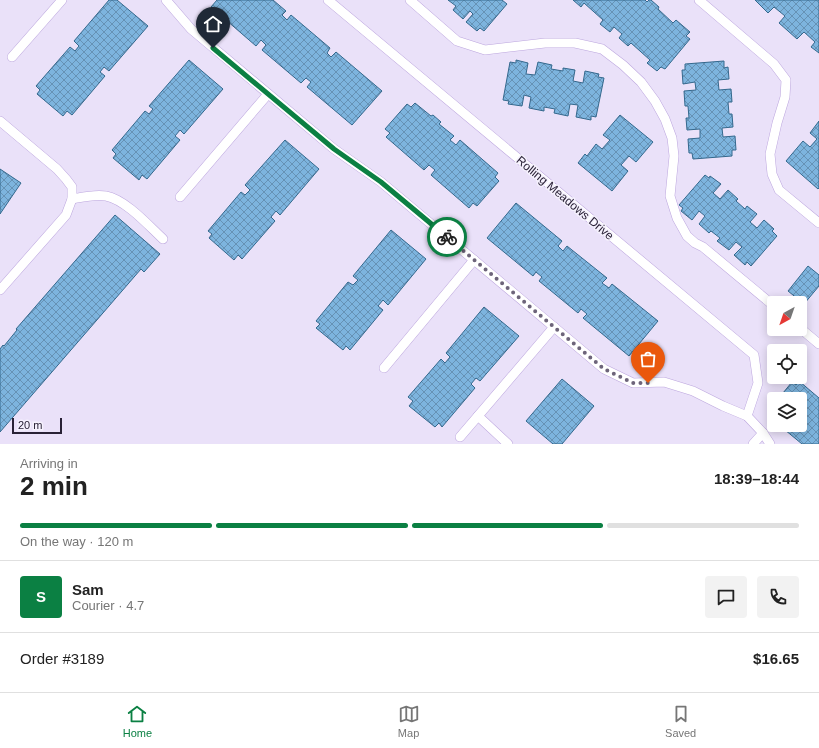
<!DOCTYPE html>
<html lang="en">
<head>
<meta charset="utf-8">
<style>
  :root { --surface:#fff; --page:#f2f2f2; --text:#222; --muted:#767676; --line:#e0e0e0; --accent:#0b8043 }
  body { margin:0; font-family:Helvetica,sans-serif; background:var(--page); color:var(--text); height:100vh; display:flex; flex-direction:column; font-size:15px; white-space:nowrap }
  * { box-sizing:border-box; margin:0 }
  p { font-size:13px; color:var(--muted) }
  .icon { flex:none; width:22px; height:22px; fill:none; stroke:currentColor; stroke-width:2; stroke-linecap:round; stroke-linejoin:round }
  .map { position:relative; height:444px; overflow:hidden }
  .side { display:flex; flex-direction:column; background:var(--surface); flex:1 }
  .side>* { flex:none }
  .needle { width:26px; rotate:220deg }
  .fabs { position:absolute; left:767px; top:296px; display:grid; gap:8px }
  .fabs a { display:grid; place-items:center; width:40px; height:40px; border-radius:4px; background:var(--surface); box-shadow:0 2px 10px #0003; font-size:20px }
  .scale { position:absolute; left:12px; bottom:10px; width:50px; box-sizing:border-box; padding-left:4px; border:2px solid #292136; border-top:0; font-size:11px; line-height:14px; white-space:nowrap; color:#292136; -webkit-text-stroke:3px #f5f1fd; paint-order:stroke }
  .pin { position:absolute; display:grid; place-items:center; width:34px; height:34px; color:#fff; margin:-41px -17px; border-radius:50% 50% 50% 0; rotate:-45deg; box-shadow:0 0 4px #0007 }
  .pin .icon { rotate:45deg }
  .courier { position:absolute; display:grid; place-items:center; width:40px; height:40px; margin:-20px; border:3px solid #0b8043; border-radius:50%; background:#fff; color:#222; box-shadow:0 1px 5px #0007 }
  .head em { font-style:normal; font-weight:700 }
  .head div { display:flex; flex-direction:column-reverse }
  .head { display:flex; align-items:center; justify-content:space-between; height:68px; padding:0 20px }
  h1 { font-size:26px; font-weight:700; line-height:30px }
  .bar { display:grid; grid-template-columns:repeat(4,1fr); gap:6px 4px; align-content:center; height:48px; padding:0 20px }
  .bar i { height:5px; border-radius:3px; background:var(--line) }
  .bar .current { background:var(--accent) }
  .bar p { grid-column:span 4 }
  .line { display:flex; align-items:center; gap:10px; padding:0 20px; border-top:1px solid var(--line) }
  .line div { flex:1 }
  .round { display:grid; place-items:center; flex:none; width:42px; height:42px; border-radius:4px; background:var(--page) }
  .tab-bar { display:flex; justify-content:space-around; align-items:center; height:56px; border-top:1px solid var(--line); background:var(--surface); font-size:11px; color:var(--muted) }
  .tab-bar a { display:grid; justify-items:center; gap:2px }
  .tab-bar .current { color:var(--accent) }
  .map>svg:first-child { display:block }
  .building { fill:url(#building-cross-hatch); stroke:#34688d }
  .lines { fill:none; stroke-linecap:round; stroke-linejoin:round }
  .service-casing { stroke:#bca6de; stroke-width:10 }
  .service { stroke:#fff; stroke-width:9 }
  .done { stroke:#6d647a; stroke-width:4; stroke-dasharray:0 7.2 }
  .route { stroke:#0b8043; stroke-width:5 }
  .labels { text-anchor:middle; stroke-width:3; stroke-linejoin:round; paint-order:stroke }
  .street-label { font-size:12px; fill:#292136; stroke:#f5f1fd }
</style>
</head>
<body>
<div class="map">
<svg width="819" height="444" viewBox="0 0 819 444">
  <defs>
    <pattern id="building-cross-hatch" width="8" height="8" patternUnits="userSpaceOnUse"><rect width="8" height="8" fill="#7db4de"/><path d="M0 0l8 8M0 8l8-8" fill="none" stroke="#6692b5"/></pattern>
  </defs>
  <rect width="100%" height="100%" fill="#eae1f9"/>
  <g class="building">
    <path d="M 109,0 L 117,0 L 148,26 L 109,71 L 104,67 L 100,72 L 105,76 L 72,115 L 67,111 L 63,116 L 37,94 L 40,90 L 36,86 L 70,47 L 75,51 L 79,46 L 74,41 Z"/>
    <path d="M 217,0 L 273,0 L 286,11 L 282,15 L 287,20 L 291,15 L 330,48 L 327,53 L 331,57 L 336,52 L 382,91 L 352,125 L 307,87 L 311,82 L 306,78 L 301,83 L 262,50 L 266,45 L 261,40 L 256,46 L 211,7 Z"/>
    <path d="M 448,0 L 502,0 L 507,4 L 484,31 L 480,28 L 477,31 L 466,22 L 473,14 L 470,11 L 463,19 L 453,10 L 456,6 Z"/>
    <path d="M 573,0 L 645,0 L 647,2 L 649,0 L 651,0 L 659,7 L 658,9 L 673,23 L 676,20 L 690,32 L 686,36 L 690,39 L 665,69 L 661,67 L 657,71 L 647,63 L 650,60 L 631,43 L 628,46 L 619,38 L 622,34 L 614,27 L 610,32 L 600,24 L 603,20 L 584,3 L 581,7 Z"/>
    <path d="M 755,0 L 819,0 L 819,53 L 811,47 L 815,42 L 804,32 L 797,39 L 779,23 L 785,16 L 774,7 L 768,13 Z"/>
    <path d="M 189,60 L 223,89 L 184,134 L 180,130 L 175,136 L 180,140 L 147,179 L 142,175 L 139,180 L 113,158 L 116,154 L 112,150 L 145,111 L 149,114 L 153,109 L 149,106 Z"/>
    <path d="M 516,60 L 528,63 L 526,74 L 535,75 L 538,62 L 552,65 L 551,69 L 563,71 L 563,68 L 575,70 L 573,81 L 583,83 L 585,71 L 599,74 L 598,77 L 604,78 L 596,117 L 591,116 L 591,120 L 576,117 L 578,105 L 570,104 L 568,116 L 554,113 L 555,109 L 544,107 L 544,111 L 529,108 L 531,97 L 524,95 L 522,106 L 508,104 L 509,101 L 503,100 L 510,62 L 516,63 Z"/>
    <path d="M 724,61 L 724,68 L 728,67 L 729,79 L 718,80 L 719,90 L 731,89 L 732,102 L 728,102 L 729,114 L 732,114 L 733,127 L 722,128 L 723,137 L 735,136 L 736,150 L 732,150 L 732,156 L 693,159 L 692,153 L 689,153 L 688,139 L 700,138 L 700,129 L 687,130 L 686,118 L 689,118 L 688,106 L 685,106 L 684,91 L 696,90 L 695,82 L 683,84 L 682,70 L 685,70 L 685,64 Z"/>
    <path d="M 415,103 L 431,116 L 433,115 L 441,122 L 439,124 L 454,136 L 450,140 L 456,145 L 460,140 L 498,173 L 495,177 L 499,181 L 477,206 L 473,203 L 469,208 L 431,175 L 435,170 L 429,165 L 424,170 L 386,137 L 390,133 L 385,129 L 407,104 L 411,107 Z"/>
    <path d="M 620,115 L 653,142 L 636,162 L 629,156 L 621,165 L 628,171 L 612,191 L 578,163 L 585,154 L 587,156 L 596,144 L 602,149 L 610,140 L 603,135 Z"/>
    <path d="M 819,121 L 819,188 L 818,189 L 786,161 L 803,141 L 810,147 L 817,139 L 810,133 Z"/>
    <path d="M 285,140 L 319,169 L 280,215 L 276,211 L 271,217 L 275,221 L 242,259 L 238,255 L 234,260 L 209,238 L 212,234 L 208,231 L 241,192 L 245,195 L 250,190 L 245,185 Z"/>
    <path d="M 0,169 L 21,183 L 0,214 Z"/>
    <path d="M 705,175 L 709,178 L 710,176 L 721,184 L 713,193 L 720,199 L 728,190 L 738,199 L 736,201 L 745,209 L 747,206 L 757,214 L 750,222 L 757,228 L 764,220 L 774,229 L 772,231 L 777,236 L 751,266 L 747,262 L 745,265 L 734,255 L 742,247 L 736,242 L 729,250 L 717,241 L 720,238 L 711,231 L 709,233 L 699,224 L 705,216 L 699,211 L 692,220 L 681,211 L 683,208 L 679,205 Z"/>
    <path d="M 516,203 L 562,241 L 558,246 L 563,251 L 567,246 L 607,278 L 602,283 L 609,288 L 612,284 L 658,321 L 629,356 L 583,318 L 587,314 L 581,309 L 578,313 L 539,281 L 542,277 L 536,272 L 533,276 L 487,238 Z"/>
    <path d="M 115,215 L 160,254 L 144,272 L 141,269 L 0,432 L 0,349 L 3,345 L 4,346 L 17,330 L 16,329 Z"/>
    <path d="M 391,230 L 426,259 L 388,305 L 383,300 L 378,306 L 383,310 L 350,350 L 346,346 L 343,350 L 316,328 L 320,324 L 316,321 L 348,282 L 353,285 L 358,280 L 353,276 Z"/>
    <path d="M 808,266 L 819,275 L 819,286 L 804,304 L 788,291 Z"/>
    <path d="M 484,307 L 519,336 L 480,381 L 476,378 L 471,384 L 475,388 L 442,427 L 439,423 L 435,427 L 409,406 L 413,401 L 408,397 L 441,359 L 445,363 L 450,357 L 446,353 Z"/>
    <path d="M 562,379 L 594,406 L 562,444 L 553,444 L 526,421 Z"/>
    <path d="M 799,381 L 819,398 L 819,444 L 802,444 L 779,425 L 800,425 L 800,399 L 778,399 L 792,382 L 796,385 Z"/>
    <path d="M 774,404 L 774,412 L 770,409 Z"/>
    <path d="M 774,412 L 774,421 L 770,417 Z"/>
  </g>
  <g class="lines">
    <defs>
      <g id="service">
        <path d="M 166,0 L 191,29 L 334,149 L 381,182 L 604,369 L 633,383 L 664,382 L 693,391 L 723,406 L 747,416 L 763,433 L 770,444"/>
        <path d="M 328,0 L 754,355 L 758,383 L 747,416"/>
        <path d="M 410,0 L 457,41 L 485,50 L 545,43 L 575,43 L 602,49 L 623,65 L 641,82 L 655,101 L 665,119 L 672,138 L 674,156 L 670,196 L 677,218 L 687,236 L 695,243 L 703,247 L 774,306"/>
        <path d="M 699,0 L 774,64 L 786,80 L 785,97 L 777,123 L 770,154 L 772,174 L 779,190 L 819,223"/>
        <path d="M 12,57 L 62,0"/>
        <path d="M 0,121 L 57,169 L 66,179 L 72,187 L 72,199 L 66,215 L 0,290"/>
        <path d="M 180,197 L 268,94"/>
        <path d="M 72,199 C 83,197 95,194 106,196 C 126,200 148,225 163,239"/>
        <path d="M 800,328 L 819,344"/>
        <path d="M 384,368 L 474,260"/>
        <path d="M 478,416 L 508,444"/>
        <path d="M 460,437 L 554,327"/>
        <path d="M 753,444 L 763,433"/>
      </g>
    </defs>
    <use href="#service" class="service-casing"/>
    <use href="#service" class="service"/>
  </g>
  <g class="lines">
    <path class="done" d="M 447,237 L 604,369 L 633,383 L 648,383"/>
    <path class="route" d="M 213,48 L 334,149 L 381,182 L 447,237"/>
  </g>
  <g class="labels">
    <g class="street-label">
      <text transform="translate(565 198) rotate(40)" y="4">Rolling Meadows Drive</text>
    </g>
  </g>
</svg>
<div class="fabs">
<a><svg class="needle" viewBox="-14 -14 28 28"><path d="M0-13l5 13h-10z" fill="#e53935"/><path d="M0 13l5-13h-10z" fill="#767676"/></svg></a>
<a><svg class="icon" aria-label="locate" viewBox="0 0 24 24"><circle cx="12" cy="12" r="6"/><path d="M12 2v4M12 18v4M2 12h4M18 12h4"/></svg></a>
<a><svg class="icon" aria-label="layers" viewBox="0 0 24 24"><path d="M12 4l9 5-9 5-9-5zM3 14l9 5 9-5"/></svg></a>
</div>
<div class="scale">20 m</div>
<div class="pin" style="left:648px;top:383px;background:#ea580c"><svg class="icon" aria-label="bag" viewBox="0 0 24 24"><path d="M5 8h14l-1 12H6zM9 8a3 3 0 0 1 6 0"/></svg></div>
<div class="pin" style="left:213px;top:48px;background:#1f2937"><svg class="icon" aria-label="home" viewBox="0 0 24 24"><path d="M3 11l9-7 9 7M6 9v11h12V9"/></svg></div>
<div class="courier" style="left:447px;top:237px"><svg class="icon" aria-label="bike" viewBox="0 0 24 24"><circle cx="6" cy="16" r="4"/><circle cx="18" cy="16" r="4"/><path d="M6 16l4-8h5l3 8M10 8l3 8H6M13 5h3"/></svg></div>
</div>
<section class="side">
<div class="head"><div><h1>2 min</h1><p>Arriving in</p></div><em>18:39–18:44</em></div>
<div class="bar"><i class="current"></i><i class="current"></i><i class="current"></i><i></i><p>On the way · 120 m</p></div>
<div class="line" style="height:72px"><b class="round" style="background:var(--accent);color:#fff">S</b><div><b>Sam</b><p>Courier · 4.7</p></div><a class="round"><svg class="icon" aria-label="chat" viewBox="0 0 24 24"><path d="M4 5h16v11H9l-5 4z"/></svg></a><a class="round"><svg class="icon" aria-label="phone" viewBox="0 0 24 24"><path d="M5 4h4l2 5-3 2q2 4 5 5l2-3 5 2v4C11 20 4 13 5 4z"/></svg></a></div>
<div class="line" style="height:52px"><div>Order #3189</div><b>$16.65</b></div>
</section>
<nav class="tab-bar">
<a class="current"><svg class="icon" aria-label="home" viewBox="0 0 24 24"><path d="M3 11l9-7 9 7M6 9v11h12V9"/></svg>Home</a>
<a><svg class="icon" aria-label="map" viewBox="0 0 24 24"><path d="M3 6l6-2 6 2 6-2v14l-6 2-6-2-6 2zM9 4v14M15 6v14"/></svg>Map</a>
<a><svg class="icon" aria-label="saved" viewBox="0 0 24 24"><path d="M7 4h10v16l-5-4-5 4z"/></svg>Saved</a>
</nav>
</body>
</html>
